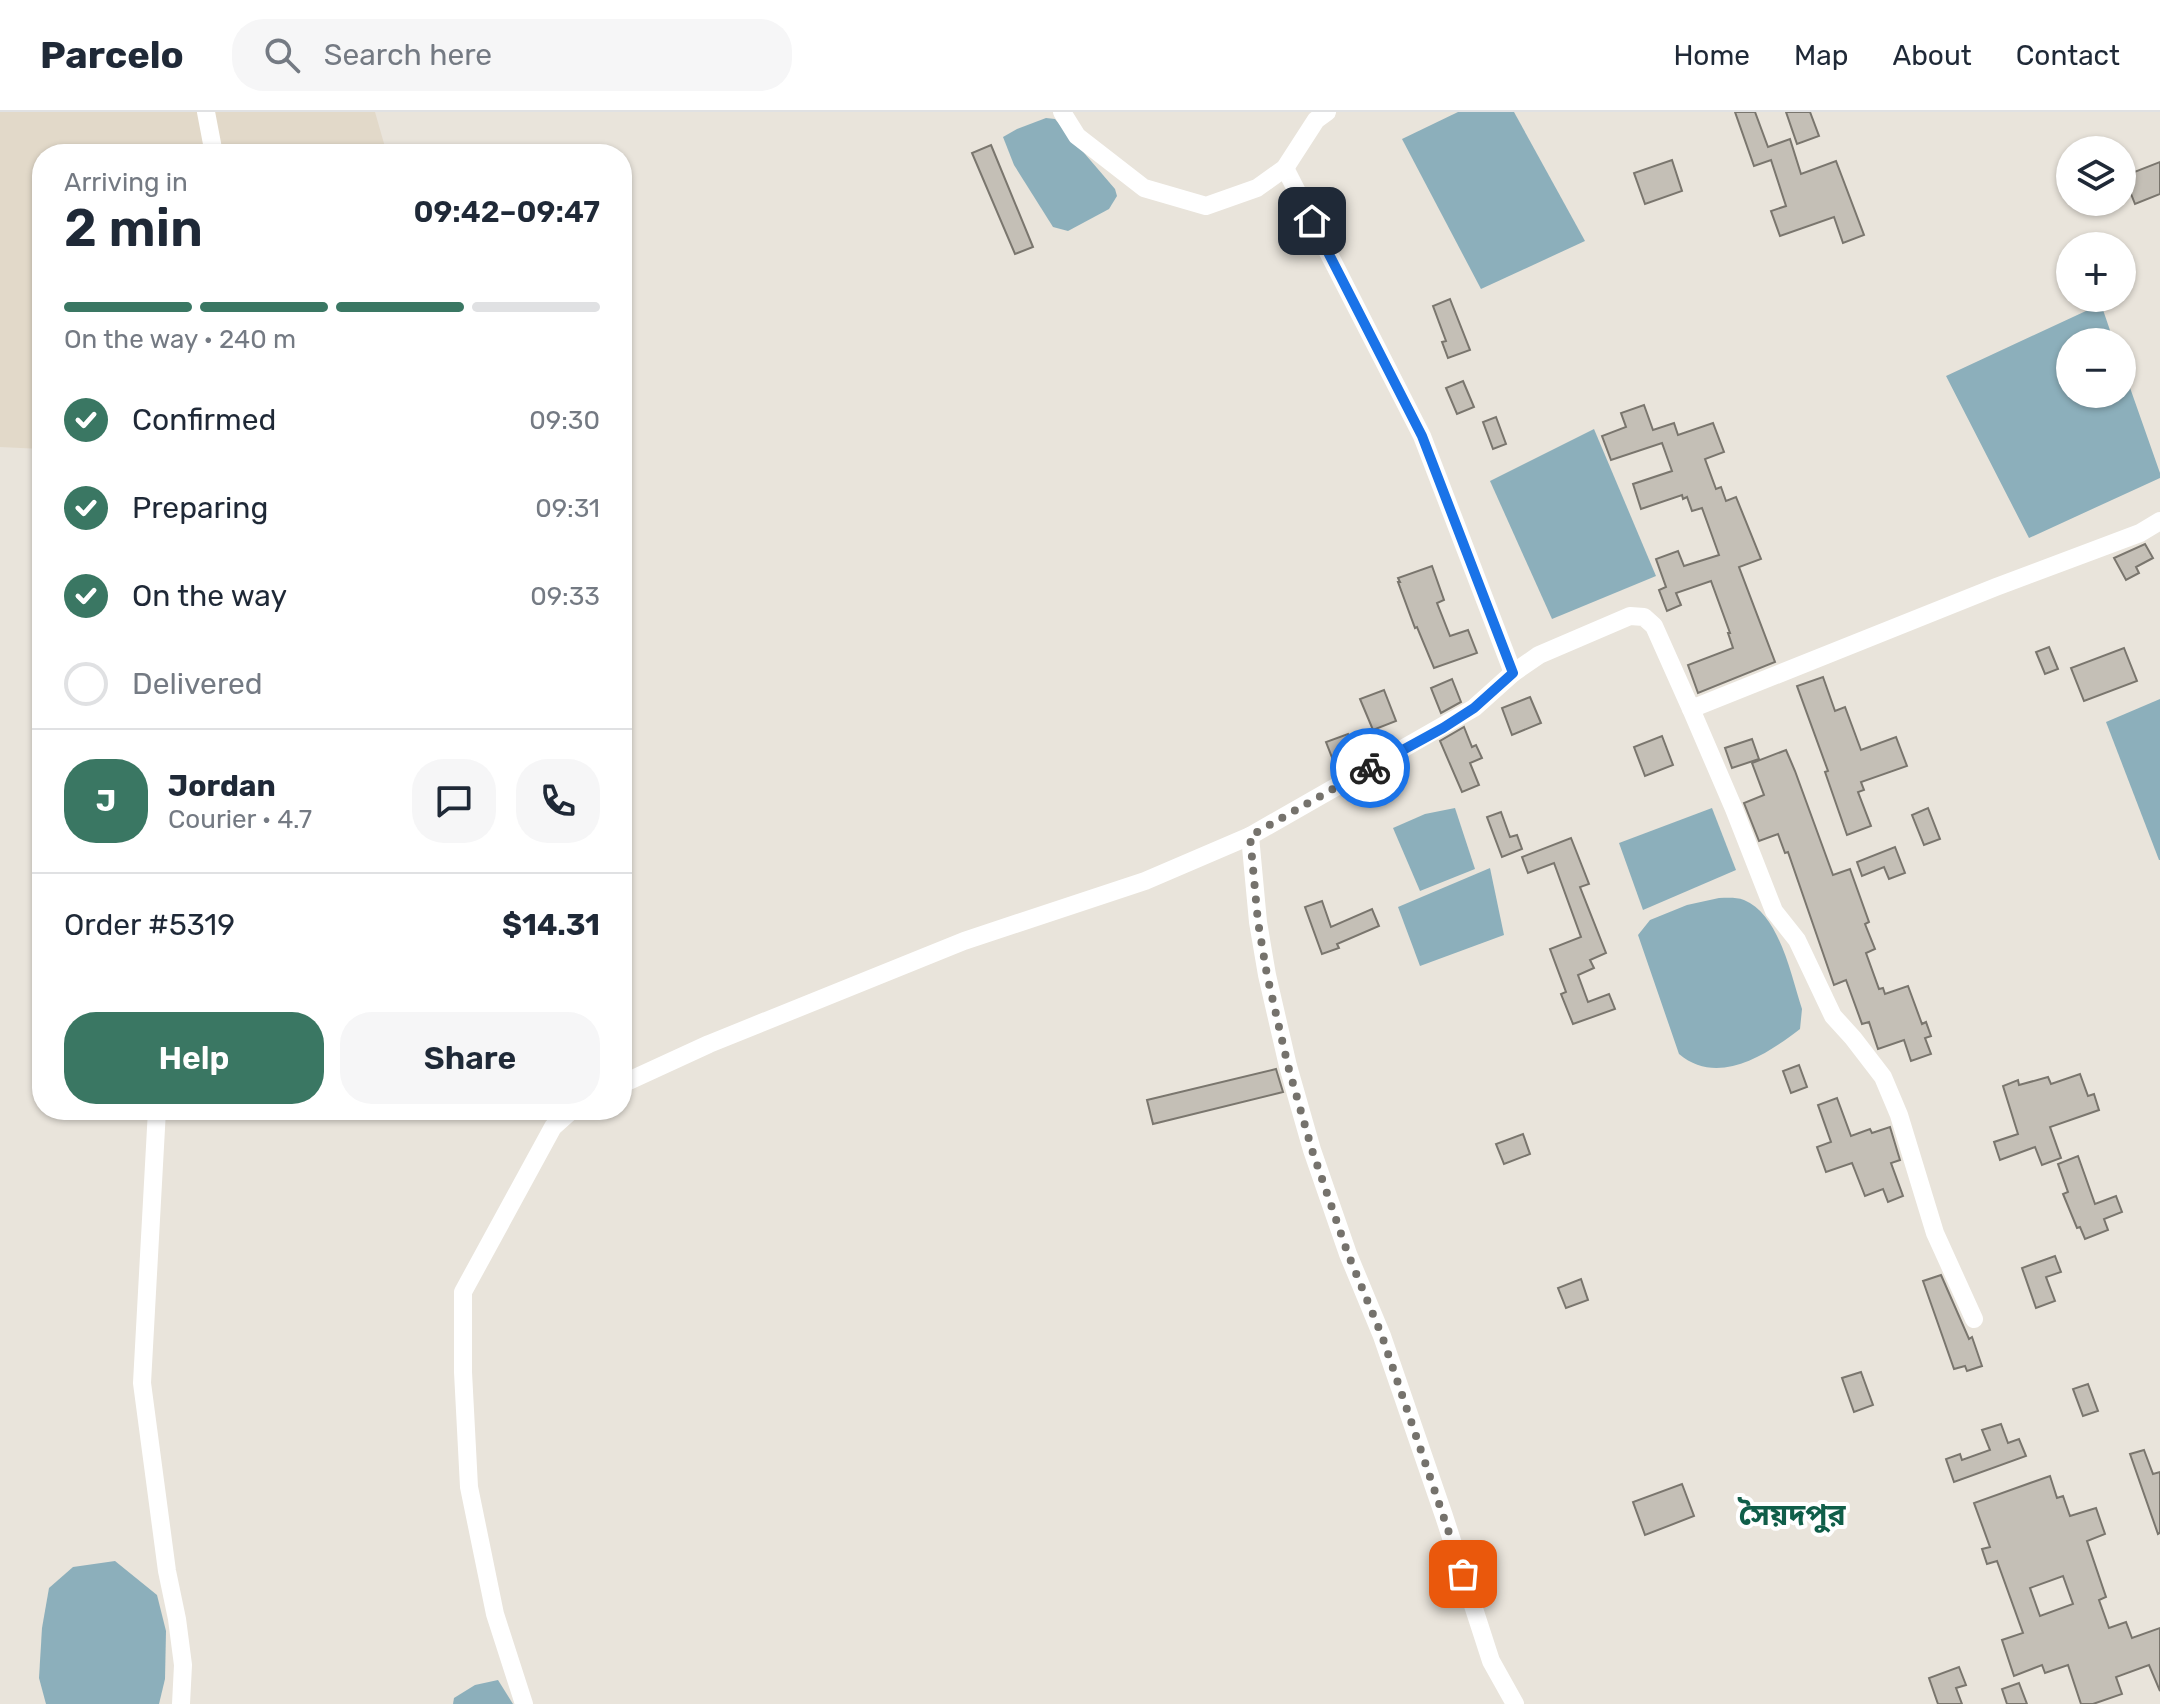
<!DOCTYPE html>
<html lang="en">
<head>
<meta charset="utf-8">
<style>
  :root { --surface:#fff; --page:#f6f6f7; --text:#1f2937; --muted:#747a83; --line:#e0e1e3; --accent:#3a7763 }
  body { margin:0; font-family:Rubik,"Noto Sans Bengali",sans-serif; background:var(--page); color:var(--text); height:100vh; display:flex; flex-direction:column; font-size:30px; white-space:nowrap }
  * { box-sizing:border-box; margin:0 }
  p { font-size:26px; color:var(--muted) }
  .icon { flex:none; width:44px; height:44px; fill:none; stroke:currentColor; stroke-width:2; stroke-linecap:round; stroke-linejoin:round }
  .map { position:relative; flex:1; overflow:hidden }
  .details { position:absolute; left:32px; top:32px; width:600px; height:976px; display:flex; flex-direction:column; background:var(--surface); border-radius:32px; box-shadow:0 2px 6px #0004 }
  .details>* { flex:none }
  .buttons { position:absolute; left:2056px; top:24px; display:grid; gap:16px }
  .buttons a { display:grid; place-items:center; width:80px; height:80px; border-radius:50%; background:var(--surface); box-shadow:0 2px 6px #0004; font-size:40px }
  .pin { position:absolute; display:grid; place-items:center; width:68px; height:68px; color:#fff; margin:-34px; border-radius:16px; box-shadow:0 4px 12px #0006 }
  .courier { position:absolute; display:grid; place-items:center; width:80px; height:80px; margin:-40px; border:6px solid #1a73e8; border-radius:50%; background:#fff; color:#222; box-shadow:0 2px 10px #0007 }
  .overview em { font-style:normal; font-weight:600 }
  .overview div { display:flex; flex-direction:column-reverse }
  .overview { display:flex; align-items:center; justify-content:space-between; height:136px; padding:0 32px }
  h1 { font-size:52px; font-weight:600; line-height:60px }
  .bar { display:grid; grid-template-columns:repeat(4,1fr); gap:12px 8px; align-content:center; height:96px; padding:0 32px }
  .bar i { height:10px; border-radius:6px; background:var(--line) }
  .bar .current { background:var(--accent) }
  .bar p { grid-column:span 4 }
  .line { display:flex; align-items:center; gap:20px; padding:0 32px; border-top:2px solid var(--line) }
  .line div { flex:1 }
  .round { display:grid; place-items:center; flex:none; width:84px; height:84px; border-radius:32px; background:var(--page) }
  ol { padding:0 32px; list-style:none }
  li { display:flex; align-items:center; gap:24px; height:88px }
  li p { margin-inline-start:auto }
  li .icon { padding:8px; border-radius:50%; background:var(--accent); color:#fff; stroke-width:4 }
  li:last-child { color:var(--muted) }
  li i { width:44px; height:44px; border:4px solid var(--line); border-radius:50% }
  .action { display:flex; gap:16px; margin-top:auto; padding:16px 32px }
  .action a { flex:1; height:92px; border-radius:32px; background:var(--accent); color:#fff; font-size:32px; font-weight:600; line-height:92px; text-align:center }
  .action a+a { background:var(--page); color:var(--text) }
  header { display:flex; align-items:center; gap:48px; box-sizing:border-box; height:112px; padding:0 40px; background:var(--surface); border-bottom:2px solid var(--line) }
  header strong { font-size:38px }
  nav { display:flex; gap:44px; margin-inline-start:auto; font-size:28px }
  .search { width:560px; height:72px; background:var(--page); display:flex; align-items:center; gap:20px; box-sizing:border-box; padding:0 28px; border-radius:32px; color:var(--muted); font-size:30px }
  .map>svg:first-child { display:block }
  .built { fill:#e2d9c9 }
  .water { fill:#8cafbb }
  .building { fill:#c4bfb6; stroke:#7a766e; stroke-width:2; fill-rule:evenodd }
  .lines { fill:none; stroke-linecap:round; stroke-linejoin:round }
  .minor { stroke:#fff; stroke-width:18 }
  .done { stroke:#75726c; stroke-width:8; stroke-dasharray:0 14.4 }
  .route { stroke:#1a73e8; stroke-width:10 }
  .labels { text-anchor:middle; stroke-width:8; stroke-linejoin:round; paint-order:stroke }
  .quarter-label { font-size:30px; font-weight:bold; fill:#105e49; stroke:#fff }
</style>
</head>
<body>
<header>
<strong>Parcelo</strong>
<div class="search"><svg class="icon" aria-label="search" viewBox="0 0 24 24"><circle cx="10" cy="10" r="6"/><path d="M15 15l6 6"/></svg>Search here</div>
<nav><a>Home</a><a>Map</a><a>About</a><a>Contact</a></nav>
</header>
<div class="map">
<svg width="2160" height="1592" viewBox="0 0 2160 1592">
  <rect width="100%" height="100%" fill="#e9e4db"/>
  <path class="built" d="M 0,0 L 375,0 L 387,42 L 42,42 L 42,337 L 0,335 Z"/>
  <g class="water">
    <path d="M 1458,0 L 1514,0 L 1585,129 L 1481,177 L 1402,27 Z"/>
    <path d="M 1046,6 L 1055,7 L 1115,77 L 1117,84 L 1109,97 L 1068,119 L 1053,115 L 1014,53 L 1003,25 L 1017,17 Z"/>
    <path d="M 2101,192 L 2114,230 L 2070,230 L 2070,282 L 2122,282 L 2122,253 L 2160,361 L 2160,366 L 2029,426 L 1946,264 Z"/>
    <path d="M 1594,317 L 1656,464 L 1552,507 L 1490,369 Z"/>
    <path d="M 2160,587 L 2160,748 L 2159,748 L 2106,610 Z"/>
    <path d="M 1455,696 L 1475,757 L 1420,779 L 1393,716 L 1425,702 Z"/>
    <path d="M 1712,696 L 1736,758 L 1643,798 L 1619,731 Z"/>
    <path d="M 1490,756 L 1504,823 L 1420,854 L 1398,795 Z"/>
    <path d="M 1719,786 C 1727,786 1736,785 1744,788 C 1780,803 1791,864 1802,897 L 1800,917 C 1766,943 1718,975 1679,942 L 1638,823 L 1650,808 L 1687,793 Z"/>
    <path d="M 115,1449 L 157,1483 L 166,1519 L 165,1567 L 159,1592 L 46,1592 L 39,1566 L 42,1516 L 49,1476 L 73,1455 Z"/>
    <path d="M 498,1568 L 513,1592 L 453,1592 L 454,1586 L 475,1573 Z"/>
  </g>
  <g class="building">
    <path d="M 1735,0 L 1755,0 L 1768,35 L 1790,27 L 1801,62 L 1836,49 L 1864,123 L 1843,131 L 1834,105 L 1780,124 L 1771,99 L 1786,94 L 1771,48 L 1754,54 Z"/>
    <path d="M 1786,0 L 1810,0 L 1819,24 L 1797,32 Z"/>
    <path d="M 991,33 L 1033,135 L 1015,142 L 972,41 Z"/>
    <path d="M 1672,48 L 1682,79 L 1645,92 L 1634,61 Z"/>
    <path d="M 2160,50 L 2160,82 L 2135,92 L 2124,64 Z"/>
    <path d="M 1450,187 L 1470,238 L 1448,246 L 1442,230 L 1446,229 L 1433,194 Z"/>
    <path d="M 1463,269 L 1474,295 L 1457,302 L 1446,276 Z"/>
    <path d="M 1644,293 L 1653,318 L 1674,311 L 1678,323 L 1713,311 L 1724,340 L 1705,347 L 1716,377 L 1721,375 L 1726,389 L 1736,385 L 1761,447 L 1739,455 L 1775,550 L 1698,581 L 1688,553 L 1733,536 L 1728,521 L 1730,521 L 1711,469 L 1676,481 L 1681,493 L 1667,499 L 1659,478 L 1666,475 L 1656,447 L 1678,439 L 1684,454 L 1719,443 L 1702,396 L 1692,399 L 1687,385 L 1683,387 L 1682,383 L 1641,397 L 1633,372 L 1672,359 L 1662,331 L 1611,348 L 1602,324 L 1626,315 L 1621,301 Z"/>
    <path d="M 1496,305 L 1506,332 L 1493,337 L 1483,310 Z"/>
    <path d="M 2145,432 L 2153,446 L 2136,455 L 2139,461 L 2126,468 L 2114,446 Z"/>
    <path d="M 1432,454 L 1444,488 L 1437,491 L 1450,524 L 1468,518 L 1477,541 L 1434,556 L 1417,515 L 1415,516 L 1398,470 L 1400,470 L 1398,466 Z"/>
    <path d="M 2049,535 L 2058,557 L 2045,562 L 2036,540 Z"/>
    <path d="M 2124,536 L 2137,569 L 2084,589 L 2071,556 Z"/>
    <path d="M 1823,565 L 1835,599 L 1845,595 L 1861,638 L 1896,625 L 1907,654 L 1861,670 L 1864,678 L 1858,680 L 1871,714 L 1847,723 L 1825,660 L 1828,659 L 1797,574 Z"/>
    <path d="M 1452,567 L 1461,590 L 1441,601 L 1431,576 Z"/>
    <path d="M 1384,578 L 1396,609 L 1373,618 L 1360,587 Z"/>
    <path d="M 1530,585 L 1541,611 L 1512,623 L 1502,596 Z"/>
    <path d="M 1464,615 L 1472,635 L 1476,633 L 1482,646 L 1470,651 L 1479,673 L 1462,680 L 1440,629 Z"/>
    <path d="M 1348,622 L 1354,640 L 1333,648 L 1326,630 Z"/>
    <path d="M 1662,624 L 1673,653 L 1645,664 L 1634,635 Z"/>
    <path d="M 1752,627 L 1759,647 L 1732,656 L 1725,636 Z"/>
    <path d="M 1786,638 L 1795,659 L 1833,763 L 1850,757 L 1869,810 L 1865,812 L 1875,837 L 1866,841 L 1879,877 L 1883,876 L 1885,882 L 1908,874 L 1922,912 L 1926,910 L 1931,924 L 1925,926 L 1931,942 L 1911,949 L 1904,928 L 1878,937 L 1869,910 L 1862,912 L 1846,868 L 1834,873 L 1788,740 L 1785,741 L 1778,722 L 1759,729 L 1744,691 L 1764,683 L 1752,651 Z"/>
    <path d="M 1928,696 L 1940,727 L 1924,733 L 1912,703 Z"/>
    <path d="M 1501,700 L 1510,725 L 1517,723 L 1522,737 L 1502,745 L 1487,705 Z"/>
    <path d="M 1571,726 L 1589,772 L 1580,775 L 1606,841 L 1590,848 L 1594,856 L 1578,863 L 1588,890 L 1609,882 L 1615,897 L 1573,912 L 1561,882 L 1566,880 L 1550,837 L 1581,825 L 1554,751 L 1528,761 L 1522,745 Z"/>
    <path d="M 1895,735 L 1905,761 L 1889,767 L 1884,755 L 1862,764 L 1857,750 Z"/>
    <path d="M 1322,789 L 1331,815 L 1372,797 L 1379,814 L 1337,832 L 1339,836 L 1322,842 L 1305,795 Z"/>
    <path d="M 1799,953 L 1807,975 L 1791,981 L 1783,959 Z"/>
    <path d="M 1276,957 L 1283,980 L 1153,1012 L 1147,988 Z"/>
    <path d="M 2080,962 L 2088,984 L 2094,982 L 2099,998 L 2050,1015 L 2061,1046 L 2042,1053 L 2035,1035 L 2000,1048 L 1994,1030 L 2018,1022 L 2003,974 L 2018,968 L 2019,973 L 2048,965 L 2051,972 Z"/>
    <path d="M 1837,986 L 1851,1024 L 1870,1017 L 1872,1021 L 1890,1015 L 1900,1048 L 1891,1051 L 1903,1084 L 1888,1090 L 1883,1077 L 1865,1084 L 1852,1051 L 1826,1060 L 1817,1035 L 1831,1030 L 1818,993 Z"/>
    <path d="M 1523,1022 L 1530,1042 L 1504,1052 L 1496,1032 Z"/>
    <path d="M 2078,1044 L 2095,1092 L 2116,1084 L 2122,1100 L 2104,1107 L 2108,1118 L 2085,1127 L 2080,1115 L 2077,1116 L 2063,1082 L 2068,1080 L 2058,1052 Z"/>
    <path d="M 2055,1144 L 2061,1160 L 2046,1165 L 2055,1189 L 2036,1196 L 2022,1156 Z"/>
    <path d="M 1941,1163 L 1969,1227 L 1972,1225 L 1982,1254 L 1967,1259 L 1965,1254 L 1954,1257 L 1923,1169 Z"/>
    <path d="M 1581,1167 L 1588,1188 L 1566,1196 L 1558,1176 Z"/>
    <path d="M 1861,1260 L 1873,1293 L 1854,1300 L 1842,1266 Z"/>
    <path d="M 2088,1272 L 2098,1299 L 2083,1304 L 2073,1277 Z"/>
    <path d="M 2001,1312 L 2008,1331 L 2019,1327 L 2026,1344 L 1954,1370 L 1946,1347 L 1960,1342 L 1962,1348 L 1990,1338 L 1982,1318 Z"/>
    <path d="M 2144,1338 L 2153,1362 L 2160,1360 L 2160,1421 L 2158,1422 L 2130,1342 Z"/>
    <path d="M 2050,1364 L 2057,1386 L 2063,1384 L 2070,1404 L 2096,1396 L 2105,1422 L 2087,1429 L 2106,1485 L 2099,1488 L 2109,1516 L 2126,1510 L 2132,1526 L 2160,1516 L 2160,1579 L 2149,1553 L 2116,1565 L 2122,1582 L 2093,1592 L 2081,1592 L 2068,1553 L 2045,1561 L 2042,1553 L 2014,1564 L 2002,1528 L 2023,1521 L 1997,1449 L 1987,1452 L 1982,1437 L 1990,1435 L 1974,1391 ZM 2063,1464 L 2073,1492 L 2040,1504 L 2030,1476 Z"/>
    <path d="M 1682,1372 L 1694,1404 L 1645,1423 L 1633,1390 Z"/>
    <path d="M 1959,1555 L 1966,1573 L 1956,1576 L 1962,1592 L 1938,1592 L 1929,1566 Z"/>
    <path d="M 2019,1571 L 2027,1592 L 2007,1592 L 2002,1577 Z"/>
  </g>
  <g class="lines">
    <g class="minor">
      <path d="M 206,0 L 214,42"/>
      <path d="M 1062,0 L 1077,24 L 1144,76 L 1206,94 L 1257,76 L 1285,56 L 1316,8 L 1327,0"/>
      <path d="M 1285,56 L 1422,324 L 1513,561"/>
      <path d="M 1691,597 L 1734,697 L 1774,799 L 1797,828 L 1833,904 L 1853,926 L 1883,965 L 1899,1003 L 1935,1121 L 1974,1207"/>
      <path d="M 1250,724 L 1258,810 L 1267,863 L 1288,954 L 1312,1038 L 1348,1142 L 1382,1224 L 1444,1404 L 1491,1549 L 1515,1592"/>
      <path d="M 622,972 L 709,932 L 964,829 L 1145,769 L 1250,724 L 1474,596 L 1513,561 L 1539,543 L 1630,504 L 1644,505 L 1654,514 L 1691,597 L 1996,475 L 2140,421 L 2160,409"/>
      <path d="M 157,998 L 142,1271 L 167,1459 L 177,1507 L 183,1553 L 181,1592"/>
      <path d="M 524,1592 L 495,1502 L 469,1375 L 463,1260 L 463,1180 L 553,1015 L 572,998"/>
    </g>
  </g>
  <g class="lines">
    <path class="done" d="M 1370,656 L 1250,724 L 1258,810 L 1267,863 L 1288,954 L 1312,1038 L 1348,1142 L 1382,1224 L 1463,1462"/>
    <path class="route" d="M 1312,109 L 1422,324 L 1513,561 L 1474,596 L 1443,616 L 1370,656"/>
  </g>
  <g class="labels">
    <g class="quarter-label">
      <text x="1792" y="1413">সৈয়দপুর</text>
    </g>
  </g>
</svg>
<div class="buttons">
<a><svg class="icon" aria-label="layers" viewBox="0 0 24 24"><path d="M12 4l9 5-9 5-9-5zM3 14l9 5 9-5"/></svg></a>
<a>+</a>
<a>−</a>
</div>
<div class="pin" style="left:1463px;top:1462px;background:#ea580c"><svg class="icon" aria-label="bag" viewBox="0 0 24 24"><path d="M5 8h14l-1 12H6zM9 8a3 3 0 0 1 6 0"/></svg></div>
<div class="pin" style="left:1312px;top:109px;background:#1f2937"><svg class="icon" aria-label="home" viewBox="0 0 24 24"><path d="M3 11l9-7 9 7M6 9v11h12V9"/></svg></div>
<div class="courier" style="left:1370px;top:656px"><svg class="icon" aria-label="bike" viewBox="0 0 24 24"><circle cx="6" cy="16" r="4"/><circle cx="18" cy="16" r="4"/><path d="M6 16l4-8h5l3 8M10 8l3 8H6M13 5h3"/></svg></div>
<section class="details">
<div class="overview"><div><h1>2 min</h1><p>Arriving in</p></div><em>09:42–09:47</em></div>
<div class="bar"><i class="current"></i><i class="current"></i><i class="current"></i><i></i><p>On the way · 240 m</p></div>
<ol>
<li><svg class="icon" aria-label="check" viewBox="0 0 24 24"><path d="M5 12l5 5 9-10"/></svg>Confirmed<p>09:30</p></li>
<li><svg class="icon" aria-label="check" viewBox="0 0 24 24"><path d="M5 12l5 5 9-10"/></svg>Preparing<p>09:31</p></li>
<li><svg class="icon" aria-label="check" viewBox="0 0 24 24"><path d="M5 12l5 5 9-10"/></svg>On the way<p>09:33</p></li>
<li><i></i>Delivered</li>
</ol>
<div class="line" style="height:144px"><b class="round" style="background:var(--accent);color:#fff">J</b><div><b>Jordan</b><p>Courier · 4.7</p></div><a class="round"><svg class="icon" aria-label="chat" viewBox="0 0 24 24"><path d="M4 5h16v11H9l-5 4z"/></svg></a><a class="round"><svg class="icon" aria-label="phone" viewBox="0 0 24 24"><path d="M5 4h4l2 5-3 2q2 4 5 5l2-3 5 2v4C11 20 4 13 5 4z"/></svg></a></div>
<div class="line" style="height:104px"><div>Order #5319</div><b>$14.31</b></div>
<div class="action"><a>Help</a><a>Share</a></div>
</section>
</div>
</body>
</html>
